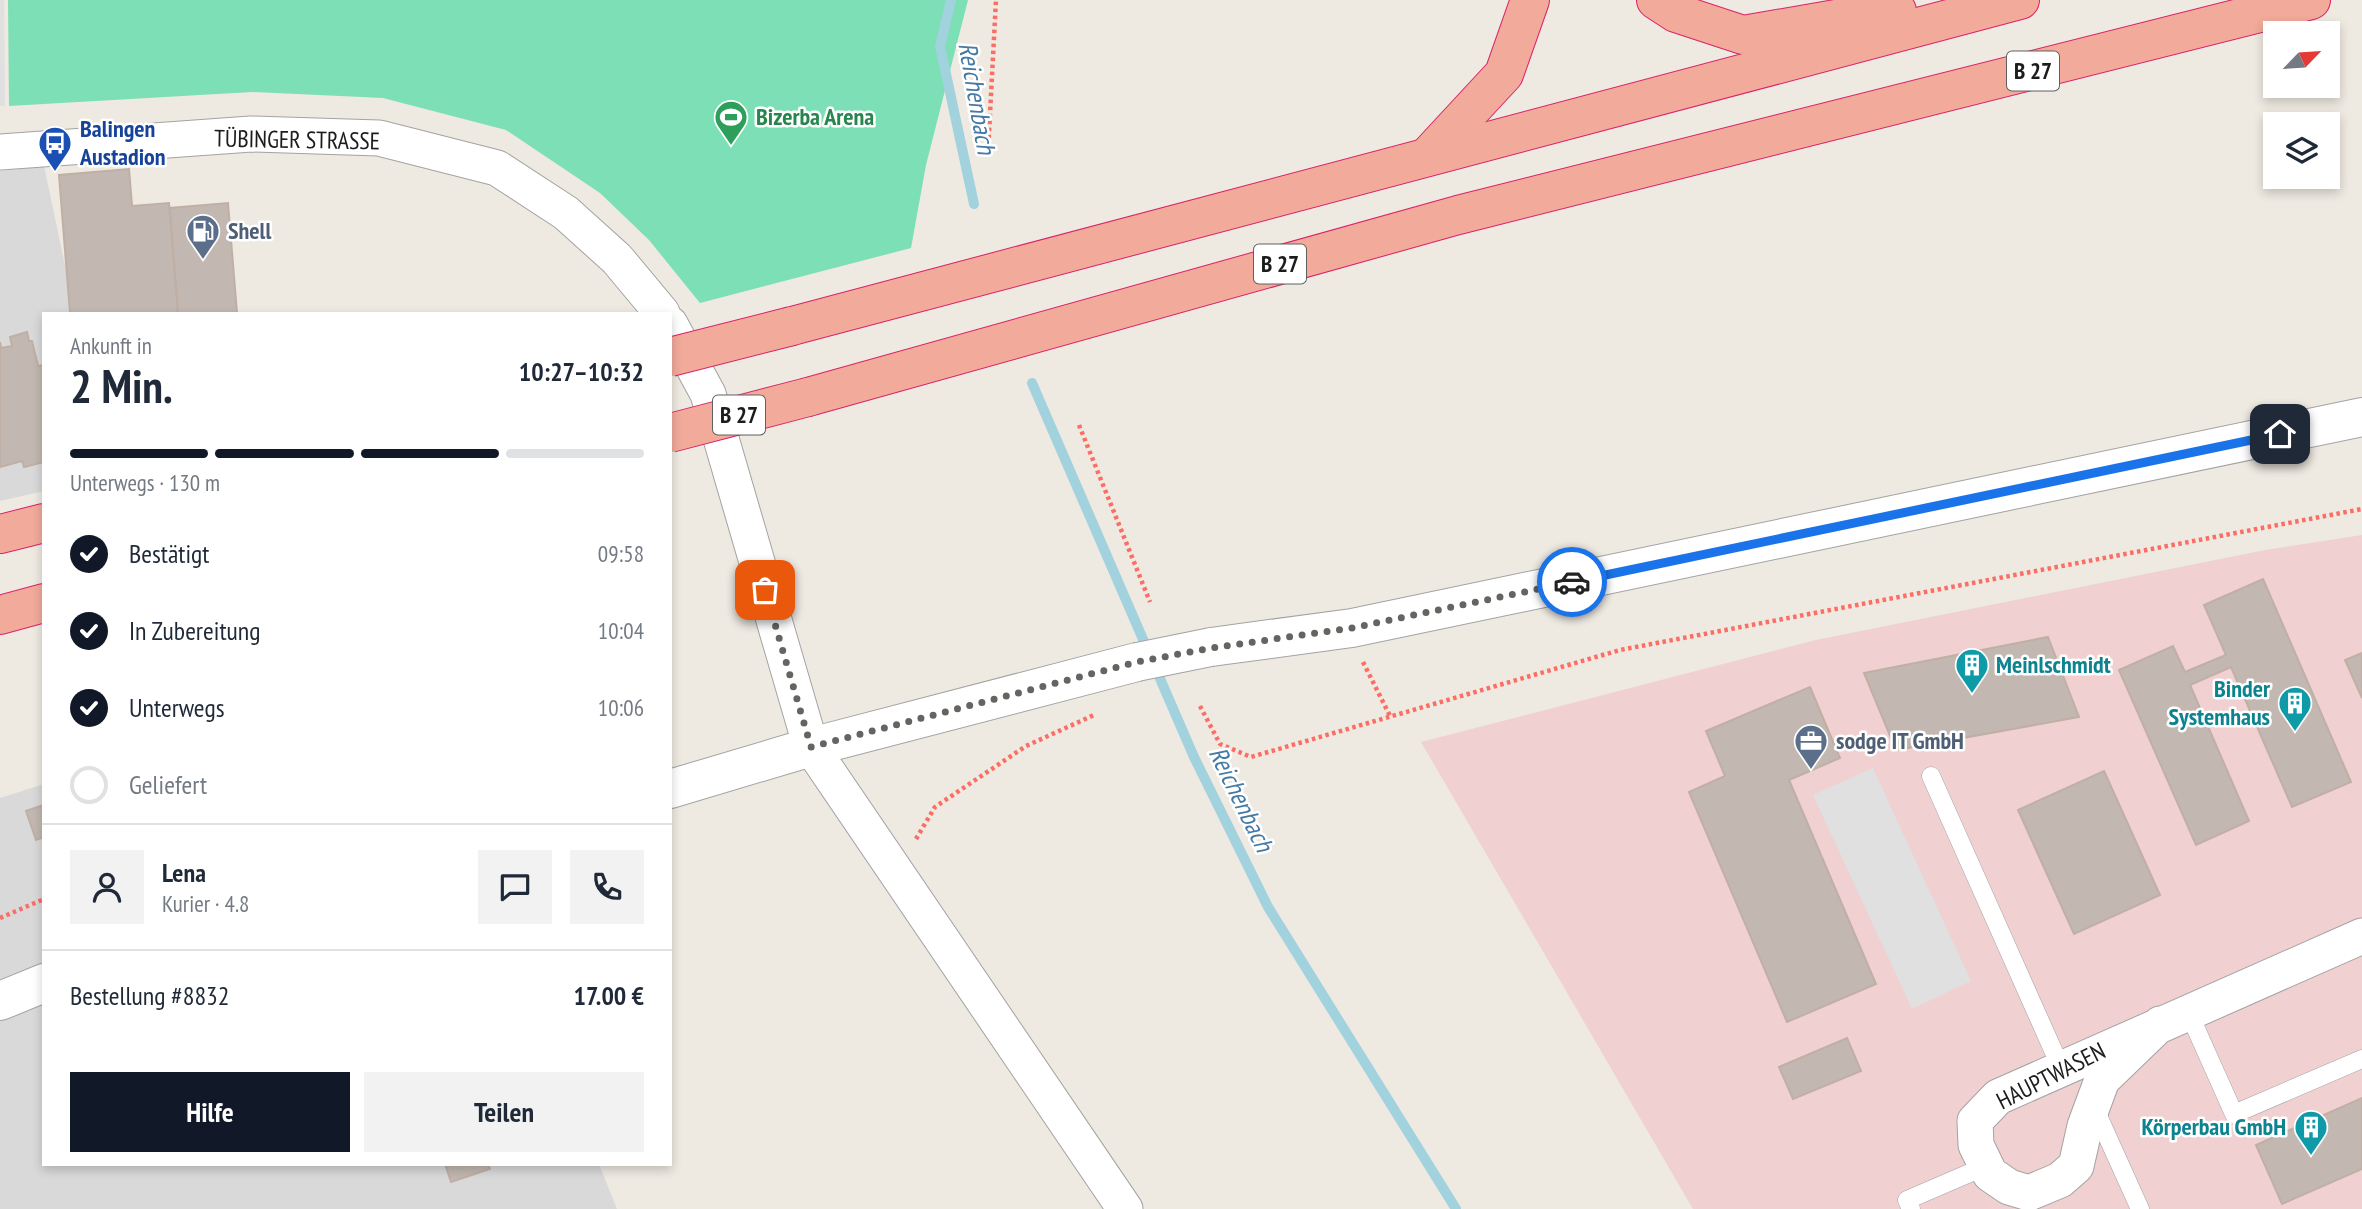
<!DOCTYPE html>
<html lang="de">
<head>
<meta charset="utf-8">
<style>
  :root { --surface:#fff; --page:#f2f2f3; --text:#1f2937; --muted:#747a83; --line:#e0e1e3; --accent:#111827 }
  body { margin:0; font-family:"PT Sans Narrow",sans-serif; background:var(--page); color:var(--text); height:100vh; display:flex; flex-direction:column; font-size:26px; white-space:nowrap }
  * { box-sizing:border-box; margin:0 }
  p { font-size:23px; color:var(--muted) }
  .icon { flex:none; width:38px; height:38px; fill:none; stroke:currentColor; stroke-width:2; stroke-linecap:round; stroke-linejoin:round }
  .map { position:relative; flex:1; overflow:hidden }
  .drawer { position:absolute; left:42px; top:312px; width:630px; height:854px; display:flex; flex-direction:column; background:var(--surface); border-radius:0px; box-shadow:0 4px 10px #0003 }
  .drawer>* { flex:none }
  .needle { width:46px; rotate:65deg }
  .buttons { position:absolute; left:2263px; top:21px; display:grid; gap:14px }
  .buttons a { display:grid; place-items:center; width:77px; height:77px; border-radius:0px; background:var(--surface); box-shadow:0 4px 10px #0003; font-size:35px }
  .pin { position:absolute; display:grid; place-items:center; width:60px; height:60px; color:#fff; margin:-30px; border-radius:14px; box-shadow:0 4px 10px #0006 }
  .courier { position:absolute; display:grid; place-items:center; width:70px; height:70px; margin:-35px; border:5px solid #1a73e8; border-radius:50%; background:#fff; color:#222; box-shadow:0 2px 9px #0007 }
  .summary em { font-style:normal; font-weight:800 }
  .summary div { display:flex; flex-direction:column-reverse }
  .summary { display:flex; align-items:center; justify-content:space-between; height:119px; padding:0 28px }
  h1 { font-size:46px; font-weight:800; line-height:52px }
  .bar { display:grid; grid-template-columns:repeat(4,1fr); gap:10px 7px; align-content:center; height:84px; padding:0 28px }
  .bar i { height:9px; border-radius:5px; background:var(--line) }
  .bar .on { background:var(--accent) }
  .bar p { grid-column:span 4 }
  .line { display:flex; align-items:center; gap:18px; padding:0 28px; border-top:2px solid var(--line) }
  .line div { flex:1 }
  .round { display:grid; place-items:center; flex:none; width:74px; height:74px; border-radius:0px; background:var(--page) }
  ol { padding:0 28px; list-style:none }
  li { display:flex; align-items:center; gap:21px; height:77px }
  li p { margin-inline-start:auto }
  li .icon { padding:7px; border-radius:50%; background:var(--accent); color:#fff; stroke-width:4 }
  li:last-child { color:var(--muted) }
  li i { width:38px; height:38px; border:4px solid var(--line); border-radius:50% }
  .primary-button { display:flex; gap:14px; margin-top:auto; padding:14px 28px }
  .primary-button a { flex:1; height:80px; border-radius:0px; background:var(--accent); color:#fff; font-size:28px; font-weight:800; line-height:80px; text-align:center }
  .primary-button a+a { background:var(--page); color:var(--text) }
  .map>svg:first-child { display:block }
  .residential { fill:#dad9d9 }
  .commercial { fill:#f0d0d0 }
  .pitch { fill:#7ddfb5 }
  .parking { fill:#e0e0e0 }
  .lines { fill:none; stroke-linecap:round; stroke-linejoin:round }
  .stream { stroke:#a1d2dd; stroke-width:10 }
  .building { fill:#c2b8b1; stroke:#c0afa4; stroke-width:2 }
  .service-casing { stroke:#a3a3a3; stroke-width:19 }
  .minor-casing { stroke:#a3a3a3; stroke-width:37 }
  .tertiary-casing { stroke:#a3a3a3; stroke-width:40 }
  .trunk-casing { stroke:#da2168; stroke-width:40 }
  .path { stroke:#fc6d64; stroke-width:4.5; stroke-dasharray:3.5 3.5; stroke-linecap:butt }
  .service { stroke:#fff; stroke-width:18 }
  .minor { stroke:#fff; stroke-width:35 }
  .tertiary { stroke:#fff; stroke-width:38 }
  .trunk { stroke:#f2aa9a; stroke-width:38 }
  .tertiary-bridge-casing { stroke:#a3a3a3; stroke-width:40; stroke-linecap:butt }
  .trunk-bridge-casing { stroke:#da2168; stroke-width:40; stroke-linecap:butt }
  .tertiary-bridge { stroke:#fff; stroke-width:38 }
  .trunk-bridge { stroke:#f2aa9a; stroke-width:38 }
  .done { stroke:#666461; stroke-width:7; stroke-dasharray:0 12.6 }
  .route { stroke:#1a73e8; stroke-width:9 }
  .labels { text-anchor:middle; stroke-width:5; stroke-linejoin:round; paint-order:stroke }
  .shield { fill:#fff; stroke:#606060; stroke-width:2 }
  .shield-label { font-size:23px; font-weight:bold; fill:#1c1c1c }
  .leisure-label { font-size:24px; font-weight:bold; fill:#27864d; stroke:#fff; text-anchor:start }
  .transit-label { font-size:24px; font-weight:bold; fill:#164399; stroke:#fff; text-anchor:start }
  .street-label { font-size:24px; fill:#1c1c1c; stroke:#fff }
  .service-label { font-size:24px; font-weight:bold; fill:#4e5e75; stroke:#fff; text-anchor:start }
  .culture-label { font-size:24px; font-weight:bold; fill:#0d838f; stroke:#fff; text-anchor:end }
  .water-label { font-size:26px; font-style:italic; fill:#457aa5; stroke:#fff }
</style>
</head>
<body>
<div class="map">
<svg width="2362" height="1209" viewBox="0 0 2362 1209">
  <rect width="100%" height="100%" fill="#eee9e1"/>
  <g class="residential">
    <path d="M 44,166 L 75,313 L 44,313 L 44,491 L 0,501 L 0,171 Z"/>
    <path d="M 44,784 L 44,1164 L 599,1164 L 617,1209 L 0,1209 L 0,798 Z"/>
  </g>
  <path class="commercial" d="M 2362,535 L 2362,1209 L 1693,1209 L 1421,742 L 1816,640 L 2265,550 Z"/>
  <path class="pitch" d="M 8,0 L 968,0 L 926,165 L 911,248 L 700,303 L 649,240 L 600,193 L 506,130 L 383,98 L 252,92 L 9,106 Z"/>
  <g class="parking">
    <path d="M 0,0 L 4,0 L 5,106 L 0,106 Z"/>
    <path d="M 1873,768 L 1971,981 L 1912,1009 L 1813,795 Z"/>
  </g>
  <g class="lines">
    <g class="stream">
      <path d="M 951,0 L 940,46 L 974,204"/>
      <path d="M 1032,383 L 1194,757 L 1268,907 L 1456,1209"/>
    </g>
  </g>
  <g class="building">
    <path d="M 129,169 L 132,206 L 169,203 L 178,313 L 70,313 L 59,175 Z"/>
    <path d="M 228,203 L 237,313 L 178,313 L 170,208 Z"/>
    <path d="M 27,332 L 29,341 L 32,341 L 38,366 L 44,365 L 44,462 L 24,467 L 22,461 L 0,467 L 0,342 L 1,348 L 12,346 L 10,337 Z"/>
    <path d="M 2263,579 L 2351,782 L 2292,807 L 2231,667 L 2190,685 L 2249,821 L 2196,845 L 2119,670 L 2173,646 L 2185,672 L 2226,655 L 2204,605 Z"/>
    <path d="M 2048,637 L 2079,717 L 1896,750 L 1864,673 Z"/>
    <path d="M 2362,653 L 2362,698 L 2345,660 Z"/>
    <path d="M 1810,687 L 1840,758 L 1789,780 L 1876,984 L 1787,1022 L 1689,792 L 1725,776 L 1706,731 Z"/>
    <path d="M 2104,771 L 2160,895 L 2074,934 L 2018,810 Z"/>
    <path d="M 44,805 L 44,837 L 36,840 L 26,811 Z"/>
    <path d="M 1847,1038 L 1861,1071 L 1793,1099 L 1779,1067 Z"/>
    <path d="M 2362,1098 L 2362,1169 L 2282,1204 L 2256,1145 Z"/>
    <path d="M 445,1164 L 488,1164 L 490,1169 L 451,1182 Z"/>
  </g>
  <g class="lines">
    <defs>
      <g id="service">
        <path d="M 1931,776 L 2061,1068"/>
        <path d="M 2188,1011 L 2234,1114 L 2362,1059"/>
        <path d="M 2094,1107 L 2140,1209"/>
        <path d="M 1911,1209 L 1907,1200 L 1986,1166"/>
      </g>
      <g id="minor">
        <path d="M 0,152 L 251,134 L 379,138 L 497,168 L 566,213 L 617,259 L 662,313"/>
        <path d="M 670,324 L 708,394 L 811,747 L 1125,1209"/>
        <path d="M 2160,1024 L 2102,1080 L 2085,1126 L 2076,1166 L 2060,1180 L 2029,1193 L 2009,1187 L 1990,1174 L 1976,1145 L 1975,1121 L 1998,1097 L 2362,936"/>
      </g>
      <g id="tertiary">
        <path d="M 1211,647 L 1352,628 L 2362,417"/>
        <path d="M 670,789 L 811,747 L 1137,662"/>
        <path d="M 0,1001 L 44,983"/>
      </g>
      <g id="trunk">
        <path d="M 1656,0 L 1676,13 L 1743,35 L 1882,11 L 1897,11"/>
        <path d="M 1428,156 L 1504,74 L 1530,0"/>
        <path d="M 792,326 L 2020,0"/>
        <path d="M 808,397 L 1458,215 L 2311,0"/>
        <path d="M 0,534 L 44,523"/>
        <path d="M 0,615 L 44,603"/>
      </g>
    </defs>
    <use href="#service" class="service-casing"/>
    <use href="#minor" class="minor-casing"/>
    <use href="#tertiary" class="tertiary-casing"/>
    <use href="#trunk" class="trunk-casing"/>
    <g class="path">
      <path d="M 988,152 L 996,0"/>
      <path d="M 1079,425 L 1150,602"/>
      <path d="M 1363,662 L 1390,716"/>
      <path d="M 1200,706 L 1220,744 L 1251,757 L 1620,650 L 2362,509"/>
      <path d="M 916,839 L 935,807 L 1026,746 L 1094,715"/>
      <path d="M 0,918 L 44,899"/>
    </g>
    <use href="#service" class="service"/>
    <use href="#minor" class="minor"/>
    <use href="#tertiary" class="tertiary"/>
    <use href="#trunk" class="trunk"/>
    <defs>
      <path id="tertiary-bridge" d="M 1137,662 L 1211,647"/>
      <g id="trunk-bridge">
        <path d="M 670,357 L 792,326"/>
        <path d="M 670,433 L 808,397"/>
      </g>
    </defs>
    <use href="#tertiary-bridge" class="tertiary-bridge-casing"/>
    <use href="#trunk-bridge" class="trunk-bridge-casing"/>
    <use href="#tertiary-bridge" class="tertiary-bridge"/>
    <use href="#trunk-bridge" class="trunk-bridge"/>
  </g>
  <g class="lines">
    <path class="done" d="M 765,590 L 811,747 L 1137,662 L 1211,648 L 1352,628 L 1572,582"/>
    <path class="route" d="M 1572,582 L 2280,434"/>
  </g>
  <defs>
    <symbol id="stadium-pin" viewBox="-11 -11 22 30"><path d="M0 17L-7.5 6A9.5 9.5 0 1 1 7.5 6Z" fill="#2e9e5b" stroke="#fff"/><path d="M0-5a6.5 5 0 1 0 0 10a6.5 5 0 1 0 0-10ZM-3.5-1.8h7v3.6h-7Z" fill="#fff"/></symbol>
    <symbol id="bus-pin" viewBox="-11 -11 22 30"><path d="M0 17L-7.5 6A9.5 9.5 0 1 1 7.5 6Z" fill="#1a4fb4" stroke="#fff"/><path d="M-5-6H5V4H4V6H2V4H-2V6H-4V4H-5ZM-3.5-4V0h7V-4ZM-3.5 1.2v1.5H-2V1.2ZM2 1.2v1.5H3.5V1.2Z" fill="#fff"/></symbol>
    <symbol id="fuel-pin" viewBox="-11 -11 22 30"><path d="M0 17L-7.5 6A9.5 9.5 0 1 1 7.5 6Z" fill="#5c6f8a" stroke="#fff"/><path d="M-5.5-6h7V0h2V4h1.3V-2.5L3-4.5l.8-.8L6-3V5H2.5V1h-1V6h-7ZM-4.2-4.7v3.2H.2V-4.7Z" fill="#fff"/></symbol>
    <symbol id="building-pin" viewBox="-11 -11 22 30"><path d="M0 17L-7.5 6A9.5 9.5 0 1 1 7.5 6Z" fill="#0f9aa8" stroke="#fff"/><path d="M-4-6H4V6H1V3H-1V6H-4ZM-2.5-4.3h1.7v1.8h-1.7ZM.8-4.3h1.7v1.8H.8ZM-2.5-1h1.7V.8h-1.7ZM.8-1h1.7V.8H.8Z" fill="#fff"/></symbol>
    <symbol id="office-pin" viewBox="-11 -11 22 30"><path d="M0 17L-7.5 6A9.5 9.5 0 1 1 7.5 6Z" fill="#5c6f8a" stroke="#fff"/><path d="M-6-3h4V-5.5h4V-3h4V5H-6ZM-1-4.5V-3h2v-1.5ZM-6 0V1H6V0Z" fill="#fff"/></symbol>
  </defs>
  <g fill-rule="evenodd">
    <use href="#stadium-pin" x="712" y="98" width="38" height="52"/>
    <use href="#bus-pin" x="36" y="124" width="38" height="52"/>
    <use href="#fuel-pin" x="184" y="212" width="38" height="52"/>
    <use href="#building-pin" x="1953" y="646" width="38" height="52"/>
    <use href="#building-pin" x="2276" y="684" width="38" height="52"/>
    <use href="#office-pin" x="1792" y="722" width="38" height="52"/>
    <use href="#building-pin" x="2292" y="1108" width="38" height="52"/>
  </g>
  <g class="labels">
    <g class="shield">
      <rect x="2007" y="51.5" width="52" height="39" rx="5"/>
      <rect x="1254" y="244.5" width="52" height="39" rx="5"/>
      <rect x="713" y="395.5" width="52" height="39" rx="5"/>
    </g>
    <g class="shield-label">
      <text x="2033" y="79">B 27</text>
      <text x="1280" y="272">B 27</text>
      <text x="739" y="423">B 27</text>
    </g>
    <g class="leisure-label">
      <text x="756" y="125">Bizerba Arena</text>
    </g>
    <g class="transit-label">
      <text x="80" y="137">Balingen<tspan x="80" dy="28">Austadion</tspan></text>
    </g>
    <g class="street-label">
      <text transform="translate(297 140) rotate(1)" y="8">TÜBINGER STRASSE</text>
      <text transform="translate(2051 1076) rotate(-27)" y="8">HAUPTWASEN</text>
    </g>
    <g class="service-label">
      <text x="228" y="239">Shell</text>
      <text x="1836" y="749">sodge IT GmbH</text>
    </g>
    <g class="culture-label">
      <text x="1996" y="673" text-anchor="start">Meinlschmidt</text>
      <text x="2270" y="697">Binder<tspan x="2270" dy="28">Systemhaus</tspan></text>
      <text x="2286" y="1135">Körperbau GmbH</text>
    </g>
    <g class="water-label">
      <text transform="translate(977 98) rotate(80)" y="9">Reichenbach</text>
      <text transform="translate(1241 799) rotate(64)" y="9">Reichenbach</text>
    </g>
  </g>
</svg>
<div class="buttons">
<a><svg class="needle" viewBox="-14 -14 28 28"><path d="M0-13l5 13h-10z" fill="#e53935"/><path d="M0 13l5-13h-10z" fill="#747a83"/></svg></a>
<a><svg class="icon" aria-label="layers" viewBox="0 0 24 24"><path d="M12 4l9 5-9 5-9-5zM3 14l9 5 9-5"/></svg></a>
</div>
<div class="pin" style="left:765px;top:590px;background:#ea580c"><svg class="icon" aria-label="bag" viewBox="0 0 24 24"><path d="M5 8h14l-1 12H6zM9 8a3 3 0 0 1 6 0"/></svg></div>
<div class="pin" style="left:2280px;top:434px;background:#1f2937"><svg class="icon" aria-label="home" viewBox="0 0 24 24"><path d="M3 11l9-7 9 7M6 9v11h12V9"/></svg></div>
<div class="courier" style="left:1572px;top:582px"><svg class="icon" aria-label="car" viewBox="0 0 24 24"><path d="M5 17H2v-5l4-1 3-4h7l3 4 3 1v5h-3M9 17h6M6 11h13"/><circle cx="7" cy="17" r="2"/><circle cx="17" cy="17" r="2"/></svg></div>
<section class="drawer">
<div class="summary"><div><h1>2 Min.</h1><p>Ankunft in</p></div><em>10:27–10:32</em></div>
<div class="bar"><i class="on"></i><i class="on"></i><i class="on"></i><i></i><p>Unterwegs · 130 m</p></div>
<ol>
<li><svg class="icon" aria-label="check" viewBox="0 0 24 24"><path d="M5 12l5 5 9-10"/></svg>Bestätigt<p>09:58</p></li>
<li><svg class="icon" aria-label="check" viewBox="0 0 24 24"><path d="M5 12l5 5 9-10"/></svg>In Zubereitung<p>10:04</p></li>
<li><svg class="icon" aria-label="check" viewBox="0 0 24 24"><path d="M5 12l5 5 9-10"/></svg>Unterwegs<p>10:06</p></li>
<li><i></i>Geliefert</li>
</ol>
<div class="line" style="height:126px"><a class="round"><svg class="icon" aria-label="person" viewBox="0 0 24 24"><circle cx="12" cy="8" r="4"/><path d="M4 21q1-7 8-7t8 7"/></svg></a><div><b>Lena</b><p>Kurier · 4.8</p></div><a class="round"><svg class="icon" aria-label="chat" viewBox="0 0 24 24"><path d="M4 5h16v11H9l-5 4z"/></svg></a><a class="round"><svg class="icon" aria-label="phone" viewBox="0 0 24 24"><path d="M5 4h4l2 5-3 2q2 4 5 5l2-3 5 2v4C11 20 4 13 5 4z"/></svg></a></div>
<div class="line" style="height:91px"><div>Bestellung #8832</div><b>17.00 €</b></div>
<div class="primary-button"><a>Hilfe</a><a>Teilen</a></div>
</section>
</div>
</body>
</html>
